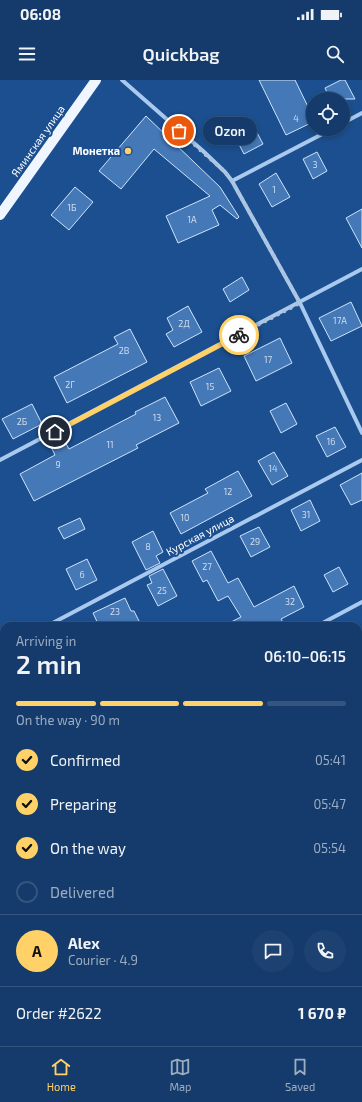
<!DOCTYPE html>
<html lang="en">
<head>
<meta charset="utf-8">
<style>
  :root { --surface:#143b6b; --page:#1d4271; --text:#f1f3f6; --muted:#9dadc1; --line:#33557e; --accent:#ffd166 }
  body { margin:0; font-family:"Exo 2",sans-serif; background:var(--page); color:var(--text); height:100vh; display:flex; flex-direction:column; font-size:15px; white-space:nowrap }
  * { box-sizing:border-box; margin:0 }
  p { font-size:13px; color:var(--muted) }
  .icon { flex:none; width:22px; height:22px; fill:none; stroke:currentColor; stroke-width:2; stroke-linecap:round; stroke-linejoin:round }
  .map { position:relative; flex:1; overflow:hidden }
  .drawer { position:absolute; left:0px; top:542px; width:362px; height:424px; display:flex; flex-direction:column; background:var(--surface); border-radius:12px 12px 0 0; box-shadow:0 2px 6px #0003,0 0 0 1px var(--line) }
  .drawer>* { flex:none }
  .fabs { position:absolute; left:306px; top:12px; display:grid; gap:8px }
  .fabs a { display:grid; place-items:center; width:44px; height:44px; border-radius:50%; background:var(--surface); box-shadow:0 2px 6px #0003,0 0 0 1px var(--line); font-size:20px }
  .pin { position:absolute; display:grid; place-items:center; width:34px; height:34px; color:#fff; margin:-17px; border:2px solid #fff; border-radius:50%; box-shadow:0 1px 4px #0007 }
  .courier { position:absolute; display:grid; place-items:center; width:40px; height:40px; margin:-20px; border:3px solid #ffd166; border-radius:50%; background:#fff; color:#222; box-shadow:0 1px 5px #0007 }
  .bubble { position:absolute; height:28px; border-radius:14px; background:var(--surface); box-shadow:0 2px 6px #0003,0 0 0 1px var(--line); font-size:13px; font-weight:600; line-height:28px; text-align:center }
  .overview em { font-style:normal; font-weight:600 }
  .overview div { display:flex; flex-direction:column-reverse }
  .overview { display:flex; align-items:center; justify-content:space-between; height:68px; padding:0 16px }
  h1 { font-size:26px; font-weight:600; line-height:30px }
  .bar { display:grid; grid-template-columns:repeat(4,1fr); gap:6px 4px; align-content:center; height:48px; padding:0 16px }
  .bar i { height:5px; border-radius:3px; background:var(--line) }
  .bar .selected { background:var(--accent) }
  .bar p { grid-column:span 4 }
  .line { display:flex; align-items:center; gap:10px; padding:0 16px; border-top:1px solid var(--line) }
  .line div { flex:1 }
  .round { display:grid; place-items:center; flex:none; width:42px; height:42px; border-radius:21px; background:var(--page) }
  ol { padding:0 16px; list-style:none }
  li { display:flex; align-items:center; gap:12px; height:44px }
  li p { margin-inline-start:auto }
  li .icon { padding:4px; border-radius:50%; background:var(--accent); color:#111; stroke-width:4 }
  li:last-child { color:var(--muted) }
  li i { width:22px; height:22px; border:2px solid var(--line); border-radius:50% }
  .status { display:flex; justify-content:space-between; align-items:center; height:28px; padding:0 20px; background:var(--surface); direction:ltr }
  .status svg { height:11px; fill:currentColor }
  header { display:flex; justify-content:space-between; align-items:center; height:52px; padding:0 16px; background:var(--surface); font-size:18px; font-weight:600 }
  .tabs { display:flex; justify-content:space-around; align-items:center; height:56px; border-top:1px solid var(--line); background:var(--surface); font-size:11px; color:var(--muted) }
  .tabs a { display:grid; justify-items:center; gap:2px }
  .tabs .selected { color:var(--accent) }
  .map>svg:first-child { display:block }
  .building { fill:#4478b7; stroke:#cfe3fa }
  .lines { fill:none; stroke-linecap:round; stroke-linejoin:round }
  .street { stroke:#a9c9ee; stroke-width:4 }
  .primary { stroke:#f0f6ff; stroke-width:10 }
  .done { stroke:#afc1d8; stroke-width:4; stroke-dasharray:0 7.2 }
  .route { stroke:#ffd166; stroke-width:5 }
  .poi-dot { fill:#ffd166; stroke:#1b4f8f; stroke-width:1.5 }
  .labels { text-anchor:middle; stroke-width:4; stroke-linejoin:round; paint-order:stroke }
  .number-label { font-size:9px; fill:#d0dded }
  .street-label { font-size:11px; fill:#fff; stroke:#1b4f8f }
  .poi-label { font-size:11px; font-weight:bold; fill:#fff; stroke:#1b4f8f; text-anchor:end }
</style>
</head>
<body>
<div class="status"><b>06:08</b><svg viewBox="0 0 49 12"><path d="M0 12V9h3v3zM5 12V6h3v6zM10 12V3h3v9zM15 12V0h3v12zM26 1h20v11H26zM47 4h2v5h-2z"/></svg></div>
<header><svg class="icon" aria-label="menu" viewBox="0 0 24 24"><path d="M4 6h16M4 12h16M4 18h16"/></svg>Quickbag<svg class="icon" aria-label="search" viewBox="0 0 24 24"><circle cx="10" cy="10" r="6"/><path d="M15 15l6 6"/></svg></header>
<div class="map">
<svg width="362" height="966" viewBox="0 0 362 966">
  <rect width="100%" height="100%" fill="#1b4f8f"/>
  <g class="building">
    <path d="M 259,0 L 295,0 L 313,37 L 313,42 L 286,55 Z"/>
    <path d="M 341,0 L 345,0 L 355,19 L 330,19 L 325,8 Z"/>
    <path d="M 146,36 L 220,107 L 239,137 L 237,139 L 220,125 L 212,130 L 219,145 L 178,163 L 166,136 L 210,116 L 154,69 L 121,109 L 99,91 Z"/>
    <path d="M 252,43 L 263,64 L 244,74 L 233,53 Z"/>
    <path d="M 317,72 L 327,91 L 313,99 L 303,79 Z"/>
    <path d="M 276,93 L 290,117 L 272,127 L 259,104 Z"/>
    <path d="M 75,107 L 93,122 L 69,150 L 51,135 Z"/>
    <path d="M 362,129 L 362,168 L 346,138 Z"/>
    <path d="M 242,197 L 249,210 L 230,222 L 223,209 Z"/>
    <path d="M 351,222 L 362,246 L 331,261 L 319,238 Z"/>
    <path d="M 188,226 L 202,252 L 174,267 L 166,254 L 173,250 L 167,238 Z"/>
    <path d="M 130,249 L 147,282 L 67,323 L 54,297 L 118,264 L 114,257 Z"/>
    <path d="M 280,258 L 292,283 L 256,301 L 244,276 Z"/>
    <path d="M 219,288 L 231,311 L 201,326 L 190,302 Z"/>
    <path d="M 165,317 L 179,343 L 136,365 L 138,368 L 34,421 L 20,394 L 55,375 L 50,365 L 63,358 L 69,369 L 136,334 L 135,332 Z"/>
    <path d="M 286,323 L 297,344 L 281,353 L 270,331 Z"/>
    <path d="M 32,324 L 42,344 L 13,359 L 2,339 Z"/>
    <path d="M 335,347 L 346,367 L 327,377 L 316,356 Z"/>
    <path d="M 274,372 L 288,396 L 272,405 L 258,381 Z"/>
    <path d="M 238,391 L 252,416 L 181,454 L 170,433 L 208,413 L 205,409 Z"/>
    <path d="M 362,393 L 362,420 L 351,425 L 340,405 Z"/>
    <path d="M 310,420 L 320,441 L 301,451 L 291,430 Z"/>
    <path d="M 80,438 L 85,449 L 64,459 L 58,448 Z"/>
    <path d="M 259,447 L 270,467 L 251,477 L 240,456 Z"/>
    <path d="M 153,451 L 163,472 L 156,476 L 160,483 L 146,490 L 132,462 Z"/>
    <path d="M 211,471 L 228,503 L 238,498 L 254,527 L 294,506 L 304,527 L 281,539 L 285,546 L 223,546 L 241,537 L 228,516 L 218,521 L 207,500 L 203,502 L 192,481 Z"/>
    <path d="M 87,479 L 97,500 L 76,510 L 66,489 Z"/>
    <path d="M 339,487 L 348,504 L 333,512 L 324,495 Z"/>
    <path d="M 163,489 L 177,516 L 158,526 L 147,505 L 152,503 L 149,496 Z"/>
    <path d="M 125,518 L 131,531 L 134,531 L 139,541 L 128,546 L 99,546 L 93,533 Z"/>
  </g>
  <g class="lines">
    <g class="street">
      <path d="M 122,0 L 203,71 L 225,92 L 232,101 L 300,223 L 362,353"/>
      <path d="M 343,43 L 362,33"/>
      <path d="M 232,101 L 332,49"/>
      <path d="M 0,380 L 362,189"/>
      <path d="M 47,546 L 362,380"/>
      <path d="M 317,546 L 362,522"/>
      <path d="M 0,571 L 4,569"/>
      <path d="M 358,669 L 362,667"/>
      <path d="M 0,714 L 4,711"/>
      <path d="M 0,752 L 4,759"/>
      <path d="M 358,850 L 362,848"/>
      <path d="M 0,860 L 4,858"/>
      <path d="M 123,962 L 126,966"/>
      <path d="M 148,966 L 156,962"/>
    </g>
    <path class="primary" d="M 0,135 L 96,0"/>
  </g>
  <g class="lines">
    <path class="done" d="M 179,51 L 225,92 L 232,101 L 300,223 L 239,255"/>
    <path class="route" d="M 55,352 L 239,255"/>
  </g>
  <circle class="poi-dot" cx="128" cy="71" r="4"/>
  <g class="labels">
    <g class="number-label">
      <text x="296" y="42">4</text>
      <text x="315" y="88">3</text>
      <text x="274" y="113">1</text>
      <text x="72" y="131">1Б</text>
      <text x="192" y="143">1А</text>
      <text x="340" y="244">17А</text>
      <text x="184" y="247">2Д</text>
      <text x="124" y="274">2В</text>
      <text x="268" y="283">17</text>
      <text x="70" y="308">2Г</text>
      <text x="210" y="310">15</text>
      <text x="157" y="341">13</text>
      <text x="22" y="345">2Б</text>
      <text x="331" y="365">16</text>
      <text x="110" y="368">11</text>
      <text x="58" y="388">9</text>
      <text x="273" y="392">14</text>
      <text x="228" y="415">12</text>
      <text x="306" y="438">31</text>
      <text x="185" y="441">10</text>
      <text x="255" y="465">29</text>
      <text x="148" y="470">8</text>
      <text x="207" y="490">27</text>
      <text x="82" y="498">6</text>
      <text x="162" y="514">25</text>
      <text x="290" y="525">32</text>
      <text x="115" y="535">23</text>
    </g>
    <g class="street-label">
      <text transform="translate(38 61) rotate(-55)" y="4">Яминская улица</text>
      <text transform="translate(200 455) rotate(-28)" y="4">Курская улица</text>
    </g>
    <g class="poi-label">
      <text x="120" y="75">Монетка</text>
    </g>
  </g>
</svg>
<div class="fabs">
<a><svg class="icon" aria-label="locate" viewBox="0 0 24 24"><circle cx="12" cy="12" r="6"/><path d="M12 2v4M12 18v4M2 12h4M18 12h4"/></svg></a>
</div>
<div class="pin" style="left:179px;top:51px;background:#ea580c"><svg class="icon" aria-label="bag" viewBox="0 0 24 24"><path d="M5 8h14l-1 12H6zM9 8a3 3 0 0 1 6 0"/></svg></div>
<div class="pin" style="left:55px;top:352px;background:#1f2937"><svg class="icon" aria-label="home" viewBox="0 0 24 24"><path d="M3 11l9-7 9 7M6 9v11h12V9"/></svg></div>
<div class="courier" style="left:239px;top:255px"><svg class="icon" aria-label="bike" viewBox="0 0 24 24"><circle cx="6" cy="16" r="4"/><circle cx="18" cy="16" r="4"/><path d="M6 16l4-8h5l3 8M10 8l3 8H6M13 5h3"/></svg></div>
<div class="bubble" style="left:203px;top:37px;width:54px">Ozon</div>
<section class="drawer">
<div class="overview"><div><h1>2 min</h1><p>Arriving in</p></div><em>06:10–06:15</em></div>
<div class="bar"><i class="selected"></i><i class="selected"></i><i class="selected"></i><i></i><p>On the way · 90 m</p></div>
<ol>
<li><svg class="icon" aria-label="check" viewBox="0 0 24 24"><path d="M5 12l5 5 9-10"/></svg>Confirmed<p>05:41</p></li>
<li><svg class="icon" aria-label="check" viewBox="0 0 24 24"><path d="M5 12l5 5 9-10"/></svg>Preparing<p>05:47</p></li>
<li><svg class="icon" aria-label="check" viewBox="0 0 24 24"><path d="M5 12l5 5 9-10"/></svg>On the way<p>05:54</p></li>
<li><i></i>Delivered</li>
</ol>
<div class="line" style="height:72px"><b class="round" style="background:var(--accent);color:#111">A</b><div><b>Alex</b><p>Courier · 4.9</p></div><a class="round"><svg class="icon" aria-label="chat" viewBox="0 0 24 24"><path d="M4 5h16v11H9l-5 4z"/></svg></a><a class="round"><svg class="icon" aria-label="phone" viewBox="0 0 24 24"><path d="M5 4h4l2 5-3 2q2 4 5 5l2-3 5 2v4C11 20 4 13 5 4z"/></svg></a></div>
<div class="line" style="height:52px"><div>Order #2622</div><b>1 670 ₽</b></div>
</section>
</div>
<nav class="tabs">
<a class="selected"><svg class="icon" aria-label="home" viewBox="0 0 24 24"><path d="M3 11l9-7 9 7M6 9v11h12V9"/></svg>Home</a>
<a><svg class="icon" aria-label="map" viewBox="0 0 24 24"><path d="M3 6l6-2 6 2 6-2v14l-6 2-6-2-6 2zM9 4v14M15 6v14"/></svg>Map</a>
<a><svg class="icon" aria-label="saved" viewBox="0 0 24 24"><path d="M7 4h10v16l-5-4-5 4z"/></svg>Saved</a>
</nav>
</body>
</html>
